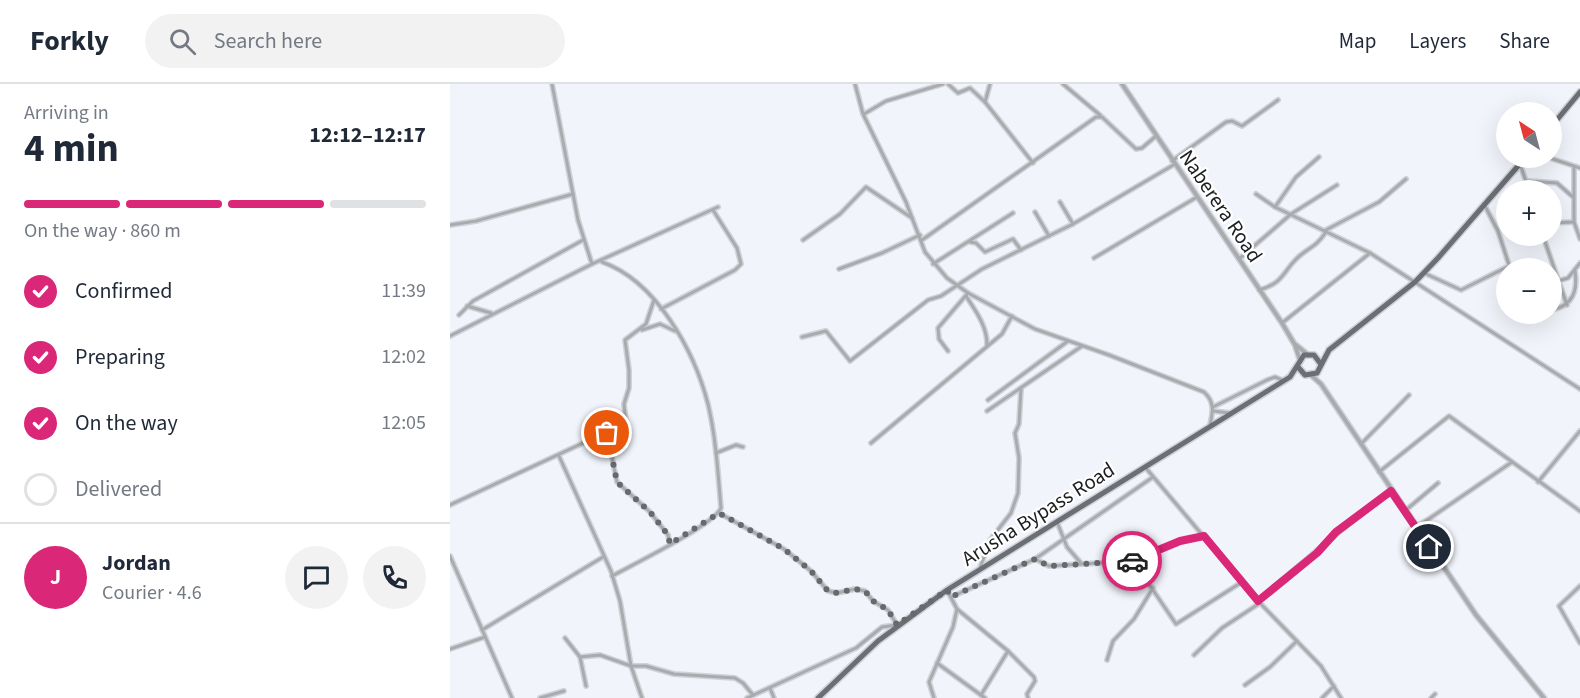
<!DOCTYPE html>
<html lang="en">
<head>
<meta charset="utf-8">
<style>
  :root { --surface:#fff; --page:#f2f2f3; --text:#1f2937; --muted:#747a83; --line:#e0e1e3; --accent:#db2777 }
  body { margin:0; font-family:"Source Sans 3",sans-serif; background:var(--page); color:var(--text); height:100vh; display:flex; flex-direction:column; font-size:22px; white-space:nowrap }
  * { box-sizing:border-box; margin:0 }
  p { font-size:20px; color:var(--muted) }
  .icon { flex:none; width:33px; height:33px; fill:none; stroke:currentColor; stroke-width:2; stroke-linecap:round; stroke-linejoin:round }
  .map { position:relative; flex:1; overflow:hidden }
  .side { display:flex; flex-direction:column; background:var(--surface); width:450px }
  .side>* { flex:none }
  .needle { width:39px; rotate:324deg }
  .buttons { position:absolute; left:1046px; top:18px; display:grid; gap:12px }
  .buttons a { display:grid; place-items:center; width:66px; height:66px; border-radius:50%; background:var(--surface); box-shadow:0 6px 24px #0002; font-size:30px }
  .pin { position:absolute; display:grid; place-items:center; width:51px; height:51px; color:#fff; margin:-26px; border:3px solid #fff; border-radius:50%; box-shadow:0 2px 6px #0007 }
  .courier { position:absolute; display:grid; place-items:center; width:60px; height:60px; margin:-30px; border:4px solid #db2777; border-radius:50%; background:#fff; color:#222; box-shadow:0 2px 8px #0007 }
  .head em { font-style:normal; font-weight:700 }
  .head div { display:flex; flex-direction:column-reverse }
  .head { display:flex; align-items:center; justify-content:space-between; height:102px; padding:0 24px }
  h1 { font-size:39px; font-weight:700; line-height:45px }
  .bar { display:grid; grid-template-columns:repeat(4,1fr); gap:9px 6px; align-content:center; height:72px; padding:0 24px }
  .bar i { height:8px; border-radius:4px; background:var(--line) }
  .bar .active { background:var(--accent) }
  .bar p { grid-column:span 4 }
  .line { display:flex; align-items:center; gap:15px; padding:0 24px; border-top:2px solid var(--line) }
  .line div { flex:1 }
  .round { display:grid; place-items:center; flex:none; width:63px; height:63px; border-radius:32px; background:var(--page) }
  ol { padding:0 24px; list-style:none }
  li { display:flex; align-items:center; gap:18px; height:66px }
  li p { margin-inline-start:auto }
  li .icon { padding:6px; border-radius:50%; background:var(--accent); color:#fff; stroke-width:4 }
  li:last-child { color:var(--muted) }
  li i { width:33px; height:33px; border:3px solid var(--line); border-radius:50% }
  header { display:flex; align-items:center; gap:36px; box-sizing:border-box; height:84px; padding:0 30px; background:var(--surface); border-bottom:2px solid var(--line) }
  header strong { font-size:28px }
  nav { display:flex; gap:33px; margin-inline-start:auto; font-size:21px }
  .search { width:420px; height:54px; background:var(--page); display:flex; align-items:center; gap:15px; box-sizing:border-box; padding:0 21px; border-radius:33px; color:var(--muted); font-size:22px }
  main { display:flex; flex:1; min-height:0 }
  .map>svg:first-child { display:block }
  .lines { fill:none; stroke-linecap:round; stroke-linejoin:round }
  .minor-casing { stroke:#cfd2d8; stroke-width:6 }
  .tertiary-casing { stroke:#cfd2d8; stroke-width:7 }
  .primary-casing { stroke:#cfd2d8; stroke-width:8 }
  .minor { stroke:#a9abae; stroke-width:3 }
  .tertiary { stroke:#a9abae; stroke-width:4 }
  .primary { stroke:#6b6e73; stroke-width:5 }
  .done { stroke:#67696d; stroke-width:6; stroke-dasharray:0 10.8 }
  .route { stroke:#db2777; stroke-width:8 }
  .labels { text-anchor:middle; stroke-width:4.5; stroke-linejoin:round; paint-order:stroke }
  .street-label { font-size:21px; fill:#1d1e20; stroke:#fff }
</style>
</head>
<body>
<header>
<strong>Forkly</strong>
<div class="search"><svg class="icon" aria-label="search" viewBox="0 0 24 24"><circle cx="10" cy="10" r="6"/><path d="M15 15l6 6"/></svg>Search here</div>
<nav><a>Map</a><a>Layers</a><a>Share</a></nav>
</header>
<main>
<section class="side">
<div class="head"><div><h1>4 min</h1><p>Arriving in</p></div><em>12:12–12:17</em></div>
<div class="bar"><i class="active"></i><i class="active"></i><i class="active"></i><i></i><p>On the way · 860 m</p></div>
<ol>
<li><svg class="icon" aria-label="check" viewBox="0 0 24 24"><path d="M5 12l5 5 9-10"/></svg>Confirmed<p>11:39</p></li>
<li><svg class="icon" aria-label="check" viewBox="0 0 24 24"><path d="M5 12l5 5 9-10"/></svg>Preparing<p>12:02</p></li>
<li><svg class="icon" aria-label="check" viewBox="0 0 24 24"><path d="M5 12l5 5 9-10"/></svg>On the way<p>12:05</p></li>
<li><i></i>Delivered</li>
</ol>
<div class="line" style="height:108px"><b class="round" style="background:var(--accent);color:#fff">J</b><div><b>Jordan</b><p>Courier · 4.6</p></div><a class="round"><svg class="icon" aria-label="chat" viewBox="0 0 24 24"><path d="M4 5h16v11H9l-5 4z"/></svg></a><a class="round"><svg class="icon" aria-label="phone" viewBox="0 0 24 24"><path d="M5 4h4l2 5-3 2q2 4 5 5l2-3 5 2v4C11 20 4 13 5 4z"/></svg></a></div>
</section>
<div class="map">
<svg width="1130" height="614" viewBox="0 0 1130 614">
  <rect width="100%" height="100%" fill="#f1f4fb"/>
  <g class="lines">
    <defs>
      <g id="minor">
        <path d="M 405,0 L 413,30 L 456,118 L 475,168 L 497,194 L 518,209 L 585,245 L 659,271 L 754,308 C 765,318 763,328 760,341"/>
        <path d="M 498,0 L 508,9 L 520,4 L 535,18 L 583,79"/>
        <path d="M 613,0 L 650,31"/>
        <path d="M 535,18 L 540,0"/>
        <path d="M 414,30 L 436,17 L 493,0"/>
        <path d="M 1100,74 L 1130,84"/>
        <path d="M 722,77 L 776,38 L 782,37 L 792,42 L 828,16"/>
        <path d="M 1070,80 L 1079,106"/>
        <path d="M 1124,83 L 1124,138 L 1130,155"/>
        <path d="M 1077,97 L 1107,99 L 1123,113"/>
        <path d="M 806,110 L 825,123 L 920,169 L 1130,305"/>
        <path d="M 610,118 L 623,140"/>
        <path d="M 1035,122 L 1048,147 L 1060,184"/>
        <path d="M 825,123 L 846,93 L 869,73"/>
        <path d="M 585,128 L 599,152"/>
        <path d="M 1101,139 L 1124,138"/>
        <path d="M 0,141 L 26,137 L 123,110"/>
        <path d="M 874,147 L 929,118 L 956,95"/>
        <path d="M 1093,152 L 1117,221"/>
        <path d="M 353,156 L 390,130 L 416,103 L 462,134"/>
        <path d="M 472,156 L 646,33 L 652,33 L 686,65 L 692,64 L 706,52"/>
        <path d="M 520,158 L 526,159 L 535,168 L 563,155 L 571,166"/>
        <path d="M 644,174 L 747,113"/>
        <path d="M 789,175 L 841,130 L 887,101"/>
        <path d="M 152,178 C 206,197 244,266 258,320 C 266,354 268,389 271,424 C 264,441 182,481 162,492"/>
        <path d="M 142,180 L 268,123"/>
        <path d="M 483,180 L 563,129"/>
        <path d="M 389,185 L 432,169 L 470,151"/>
        <path d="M 974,189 L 1011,206 L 1059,182"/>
        <path d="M 1108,197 L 1118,194 L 1130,179"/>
        <path d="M 809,206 C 836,199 834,183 852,170 C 864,161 867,161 876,148"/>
        <path d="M 516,212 C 526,227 538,244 537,262"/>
        <path d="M 17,222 L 41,229"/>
        <path d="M 211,225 L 285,186 L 291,180 L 287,164 L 263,126"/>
        <path d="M 1101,226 C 1123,222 1128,207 1125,187"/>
        <path d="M 9,231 L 23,217 L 133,156"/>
        <path d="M 832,239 L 920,169"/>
        <path d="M 192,246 L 210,240 L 225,247"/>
        <path d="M 0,252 L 142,180 L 128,136 L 102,0"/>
        <path d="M 352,253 L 376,247 L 400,277 L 478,216 L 491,212 L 532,185 L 623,140 L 725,80"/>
        <path d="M 498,267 L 489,255 L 488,244 L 518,209"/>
        <path d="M 538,316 L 618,257"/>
        <path d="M 763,323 L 817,296 L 825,293 L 832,296"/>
        <path d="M 537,327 L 632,262"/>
        <path d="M 763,327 L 780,329"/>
        <path d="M 157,349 L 167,398 L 200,428 L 218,451 L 220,460"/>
        <path d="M 421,359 L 552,250 L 562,232"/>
        <path d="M 911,360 L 959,311"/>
        <path d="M 266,369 L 286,361 L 293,363"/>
        <path d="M 109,372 L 161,487 L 170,517 L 181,582 L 192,614"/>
        <path d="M 695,383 L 808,517 L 871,582 L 891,614"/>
        <path d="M 929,388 L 999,332 L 1130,427"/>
        <path d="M 1088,398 L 1130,347"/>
        <path d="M 0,421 L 176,339 L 174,320 L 179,304 L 179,286 L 175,256 L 196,240 L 204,216"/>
        <path d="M 956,426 L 988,399"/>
        <path d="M 269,429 L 334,465 L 361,487 L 378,507 L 387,509 L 405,505 L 415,507 L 423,517 L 438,526 L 447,541"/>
        <path d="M 607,438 L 617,463 L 631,479"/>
        <path d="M 967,443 L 1062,378"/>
        <path d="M 0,472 L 62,614"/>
        <path d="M 585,475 L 599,482 L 683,477 L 730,457 L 753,452"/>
        <path d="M 684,478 L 726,540 L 792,498"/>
        <path d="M 530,484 L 540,456 L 561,429 L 568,409 L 569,374 L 565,349 L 569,340 L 571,305"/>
        <path d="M 1130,502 L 1109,522 L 1130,559"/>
        <path d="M 501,513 L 585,475 L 703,393"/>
        <path d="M 809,517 C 852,478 895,442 941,407"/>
        <path d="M 507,525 L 558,567 L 584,593 L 585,597 L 577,610 L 578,614"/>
        <path d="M 32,546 L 153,473"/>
        <path d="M 115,554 L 130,573 L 150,571 L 181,582 L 196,582 L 224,590 L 285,594 L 293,599 L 303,611"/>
        <path d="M 0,565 L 35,553"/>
        <path d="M 744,571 L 772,544 L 810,519"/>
        <path d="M 130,573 L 136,602"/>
        <path d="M 657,576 L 663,557 L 684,535 L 703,504"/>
        <path d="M 487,579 L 535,614"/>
        <path d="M 795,601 L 820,583 L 847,557"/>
        <path d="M 320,604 L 324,614"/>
        <path d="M 531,611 L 558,567"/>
        <path d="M 90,614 L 114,607"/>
        <path d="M 297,614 L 406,564 L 432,543 L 447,541"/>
        <path d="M 484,614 L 479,598 L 503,543 L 507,525 L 497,506"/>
        <path d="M 872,614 L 884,602"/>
        <path d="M 981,614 L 985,610"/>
      </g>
      <g id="tertiary">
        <path d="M 672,0 L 832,239 L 845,261 L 850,276"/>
        <path d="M 846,261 L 857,270"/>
        <path d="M 862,292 L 871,300 L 1026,531 L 1094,614"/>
      </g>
      <g id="primary">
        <path d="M 1101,43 L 1130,8"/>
        <path d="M 848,283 L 855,291 L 867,289 L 879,266 L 965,198 L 988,174 L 1075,74"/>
        <path d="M 368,614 L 428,557 L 497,506 L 840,293 L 854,271 L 864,271 L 870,279"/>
      </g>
    </defs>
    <use href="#minor" class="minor-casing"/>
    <use href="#tertiary" class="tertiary-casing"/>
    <use href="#primary" class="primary-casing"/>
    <use href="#minor" class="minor"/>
    <use href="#tertiary" class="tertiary"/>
    <use href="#primary" class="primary"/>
  </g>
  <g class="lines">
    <path class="done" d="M 157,349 L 167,398 L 200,428 L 218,451 L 220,460 L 269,429 L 334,465 L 361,487 L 378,507 L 387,509 L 405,505 L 415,507 L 423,517 L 438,526 L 447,541 L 497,506 L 501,513 L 585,475 L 599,482 L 682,477"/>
    <path class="route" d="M 682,477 L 730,457 L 754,452 L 808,517 L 867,469 L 886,448 L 941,407 L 979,463"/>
  </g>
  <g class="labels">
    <g class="street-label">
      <text transform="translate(771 122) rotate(56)" y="7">Naberera Road</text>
      <text transform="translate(588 430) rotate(-32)" y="7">Arusha Bypass Road</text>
    </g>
  </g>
</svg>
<div class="buttons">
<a><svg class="needle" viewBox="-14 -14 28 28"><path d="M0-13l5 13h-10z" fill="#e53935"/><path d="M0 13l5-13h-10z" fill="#747a83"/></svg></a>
<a>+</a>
<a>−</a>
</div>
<div class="pin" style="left:157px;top:349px;background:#ea580c"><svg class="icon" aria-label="bag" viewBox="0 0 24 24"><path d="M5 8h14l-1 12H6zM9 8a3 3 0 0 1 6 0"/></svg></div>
<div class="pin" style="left:979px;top:463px;background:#1f2937"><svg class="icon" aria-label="home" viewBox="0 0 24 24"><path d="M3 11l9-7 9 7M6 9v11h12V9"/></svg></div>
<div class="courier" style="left:682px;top:477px"><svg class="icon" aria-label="car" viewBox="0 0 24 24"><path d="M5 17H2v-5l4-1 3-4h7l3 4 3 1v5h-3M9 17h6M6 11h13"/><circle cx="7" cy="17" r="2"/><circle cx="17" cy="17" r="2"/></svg></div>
</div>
</main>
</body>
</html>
